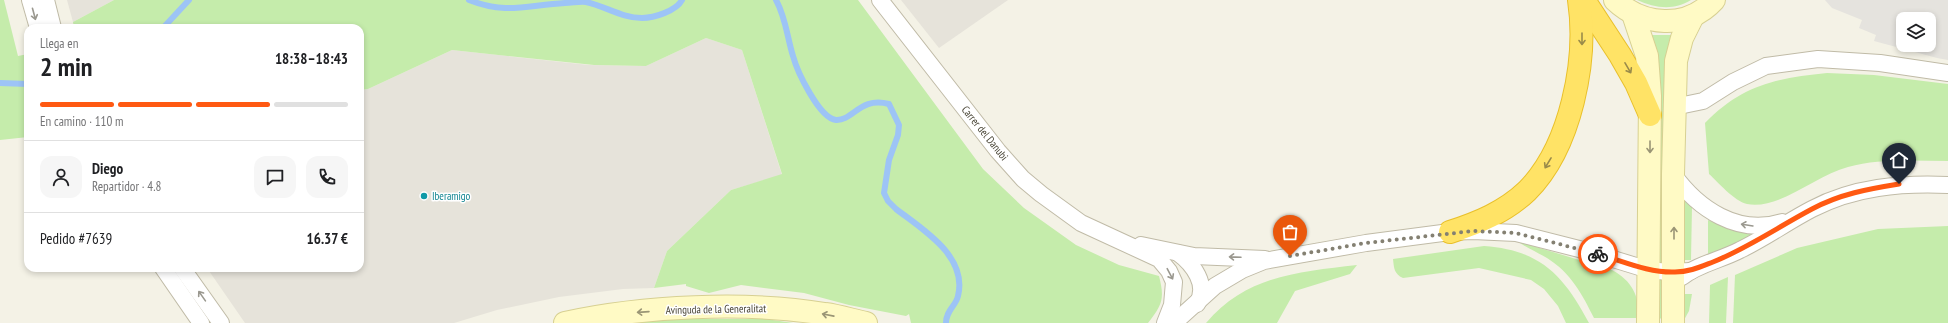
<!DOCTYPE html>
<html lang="es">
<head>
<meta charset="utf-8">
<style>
  :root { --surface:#fff; --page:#f6f6f6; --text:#202124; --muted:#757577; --line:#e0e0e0; --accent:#ff5912 }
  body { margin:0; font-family:"PT Sans Narrow",sans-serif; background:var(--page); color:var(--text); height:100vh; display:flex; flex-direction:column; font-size:15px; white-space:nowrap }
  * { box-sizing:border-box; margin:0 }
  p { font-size:13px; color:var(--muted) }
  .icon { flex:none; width:22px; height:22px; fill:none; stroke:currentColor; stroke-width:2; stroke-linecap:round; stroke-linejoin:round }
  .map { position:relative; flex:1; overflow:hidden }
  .details { position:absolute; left:24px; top:24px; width:340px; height:248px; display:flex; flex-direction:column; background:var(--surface); border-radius:12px; box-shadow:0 2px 6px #0003 }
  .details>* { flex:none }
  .tools { position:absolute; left:1896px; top:12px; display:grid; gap:8px }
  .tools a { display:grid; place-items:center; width:40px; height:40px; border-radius:8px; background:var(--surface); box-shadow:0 2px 6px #0003; font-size:20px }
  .pin { position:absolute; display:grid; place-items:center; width:34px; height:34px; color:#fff; margin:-41px -17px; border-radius:50% 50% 50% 0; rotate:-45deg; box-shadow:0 0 4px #0007 }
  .pin .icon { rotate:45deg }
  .courier { position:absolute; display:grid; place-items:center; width:40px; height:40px; margin:-20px; border:3px solid #ff5912; border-radius:50%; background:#fff; color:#222; box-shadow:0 1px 5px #0007 }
  .overview em { font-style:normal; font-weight:600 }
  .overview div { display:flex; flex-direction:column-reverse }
  .overview { display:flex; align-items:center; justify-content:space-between; height:68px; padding:0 16px }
  h1 { font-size:26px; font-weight:600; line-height:30px }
  .bar { display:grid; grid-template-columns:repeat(4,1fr); gap:6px 4px; align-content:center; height:48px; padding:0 16px }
  .bar i { height:5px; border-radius:3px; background:var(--line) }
  .bar .on { background:var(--accent) }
  .bar p { grid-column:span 4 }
  .line { display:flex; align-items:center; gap:10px; padding:0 16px; border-top:1px solid var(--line) }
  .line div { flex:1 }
  .round { display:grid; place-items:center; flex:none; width:42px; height:42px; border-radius:12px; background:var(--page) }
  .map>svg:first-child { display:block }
  .industrial { fill:#e6e3da }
  .green { fill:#c5ecab }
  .parking { fill:#e5e3de; fill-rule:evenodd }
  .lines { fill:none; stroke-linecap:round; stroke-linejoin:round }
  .stream { stroke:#9dc4f6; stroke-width:6 }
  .street-casing { stroke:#c0bba7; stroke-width:18 }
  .secondary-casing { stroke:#d7d092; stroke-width:24 }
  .highway-casing { stroke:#e9c02b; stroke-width:24 }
  .street { stroke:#fff; stroke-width:16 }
  .secondary { stroke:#fffac5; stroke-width:22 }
  .highway { stroke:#ffe366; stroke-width:22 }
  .oneway { stroke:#9a988f }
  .oneway2 { stroke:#9a8b4a }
  .oneway3 { stroke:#9a9575 }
  .done { stroke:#848072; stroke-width:4; stroke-dasharray:0 7.2 }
  .route { stroke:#ff5912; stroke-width:5 }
  .culture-dot { fill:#0f9aa8; stroke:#fff; stroke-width:1.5 }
  .labels { text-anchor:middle; stroke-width:3; stroke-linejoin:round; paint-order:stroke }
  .street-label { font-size:11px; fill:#474334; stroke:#fff }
  .culture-label { font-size:11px; fill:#0d838f; stroke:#fff; text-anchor:start }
</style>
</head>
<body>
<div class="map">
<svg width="1948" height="323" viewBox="0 0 1948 323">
  <rect width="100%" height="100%" fill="#f4f2e6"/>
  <g class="industrial">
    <path d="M 67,0 L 114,0 L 73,22 Z"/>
    <path d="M 901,0 L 1008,0 L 939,48 Z"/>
    <path d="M 706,38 L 742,50 L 782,175 L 731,190 L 667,251 L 654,288 L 623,289 L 559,297 L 497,310 L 454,323 L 245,323 L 207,268 L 360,268 L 360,90 L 368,89 L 452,50 L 589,65 L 646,66 Z"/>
  </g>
  <g class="green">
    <path d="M 0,0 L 4,0 L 18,56 L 28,54 L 28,137 L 0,140 Z"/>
    <path d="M 114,0 L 858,0 L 983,169 L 1024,208 L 1076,245 L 1119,265 L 1159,276 C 1165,299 1162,305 1148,323 L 911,323 L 909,314 L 906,316 L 849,305 L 804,293 L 741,285 L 709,293 L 686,286 L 686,284 L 654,288 L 667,251 L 731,190 L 782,174 L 742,50 L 706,38 L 646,66 L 594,65 L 452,50 L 368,89 L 360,90 L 360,28 L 74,28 L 73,22 Z"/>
    <path d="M 1637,0 L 1691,0 C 1673,11 1655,8 1637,0 Z"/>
    <path d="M 1652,35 L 1672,35 L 1664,319 L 1657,318 L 1654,47 Z"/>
    <path d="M 1827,73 L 1874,75 L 1948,84 L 1948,161 C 1915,161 1880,158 1848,167 C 1816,175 1780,210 1747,204 C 1734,201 1718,182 1709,174 L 1705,123 C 1742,85 1777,78 1827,73 Z"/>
    <path d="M 1683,202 L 1686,202 L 1692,207 L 1691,260 L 1683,260 Z"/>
    <path d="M 1708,220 L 1728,229 L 1756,235 L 1729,249 L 1708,254 Z"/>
    <path d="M 1948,226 L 1948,323 L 1733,323 L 1735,275 L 1797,248 L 1878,229 Z"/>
    <path d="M 1517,241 L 1612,270 C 1632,281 1639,295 1639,318 L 1594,318 C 1582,294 1571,273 1547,258 C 1537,252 1527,248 1517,241 Z"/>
    <path d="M 1484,246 C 1541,250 1564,276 1589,323 L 1566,323 L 1558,306 L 1544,289 L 1531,280 L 1479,268 L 1403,278 C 1394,274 1394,268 1393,259 Z"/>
    <path d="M 1357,265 L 1350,274 L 1295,291 L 1277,323 L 1206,323 C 1247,275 1299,272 1357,265 Z"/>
    <path d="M 1728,277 L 1726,323 L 1709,323 L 1710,285 Z"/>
    <path d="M 1684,294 L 1692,294 L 1689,311 L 1684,320 Z"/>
    <path d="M 668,319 L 766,319 L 793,323 L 636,323 Z"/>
  </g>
  <path class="parking" d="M 1825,0 L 1948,0 L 1948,60 L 1937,58 L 1874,41 L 1876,35 L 1859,28 L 1862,20 L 1832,8 ZM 1903,19 L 1929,19 L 1929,45 L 1903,45 Z"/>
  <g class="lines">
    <g class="stream">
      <path d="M 469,0 C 507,15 527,5 565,3 C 572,3 580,1 586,2 C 605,6 622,18 642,18 C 654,18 676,11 682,0"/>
      <path d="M 776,0 C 786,18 787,37 793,56 C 797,71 819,118 836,120 C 853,121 860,96 889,104 L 899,125 L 898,135 L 889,160 L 884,193 L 888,201 L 896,209 C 922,229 968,256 958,296 C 956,306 946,310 946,323"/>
      <path d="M 163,28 L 189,0"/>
      <path d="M 0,83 L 28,84"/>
    </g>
    <defs>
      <g id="street">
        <path d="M 30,0 L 38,28"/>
        <path d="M 46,0 L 53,28"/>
        <path d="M 880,0 L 998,151 L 1023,179 L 1041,194 L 1081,223 L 1159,259 L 1169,271 L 1174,282 L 1172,305 L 1165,323"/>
        <path d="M 1674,107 L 1703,101 L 1733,82 L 1766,66 L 1818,59 L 1880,63 L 1948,73"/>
        <path d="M 1673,174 C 1698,209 1738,236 1782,222"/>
        <path d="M 1141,245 L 1194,256 L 1265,259"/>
        <path d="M 1178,253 C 1193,264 1209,285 1197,304"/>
        <path d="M 163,268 L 201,323"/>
        <path d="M 182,268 L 221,323"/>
        <path d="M 1682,277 C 1698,264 1721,260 1740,250 C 1765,238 1787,222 1812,209 C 1854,187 1900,183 1948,185"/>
        <path d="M 1174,323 L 1215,286 L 1242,270 L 1264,261 L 1366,243 L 1450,232 L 1473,231 L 1516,233 L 1587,251 L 1649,270 L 1668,272 L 1691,271"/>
      </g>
      <g id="secondary">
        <path d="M 1615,0 C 1642,26 1687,30 1714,0"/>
        <path d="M 1633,14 L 1647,56 L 1650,96 L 1648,323"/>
        <path d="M 565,323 C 642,306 747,301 825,314 C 839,316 852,320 866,323"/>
        <path d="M 1673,323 L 1673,174 L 1676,61 L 1682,38 L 1693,16"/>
      </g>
      <g id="highway">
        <path d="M 1584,0 L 1620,55 L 1636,83 L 1650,115"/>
        <path d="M 1450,232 C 1478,223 1505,212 1527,191 C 1571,147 1588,60 1579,0"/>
      </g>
    </defs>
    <use href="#street" class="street-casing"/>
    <use href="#secondary" class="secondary-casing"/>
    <use href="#highway" class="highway-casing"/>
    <use href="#street" class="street"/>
    <use href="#secondary" class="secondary"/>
    <use href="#highway" class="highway"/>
  </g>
  <defs><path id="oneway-shaft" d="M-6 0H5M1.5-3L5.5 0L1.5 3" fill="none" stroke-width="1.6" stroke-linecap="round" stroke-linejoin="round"/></defs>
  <g class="oneway">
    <use href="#oneway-shaft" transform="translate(34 14) rotate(75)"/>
    <use href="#oneway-shaft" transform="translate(1747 225) rotate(-171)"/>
    <use href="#oneway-shaft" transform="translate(1235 257) rotate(-178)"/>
    <use href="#oneway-shaft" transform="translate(1170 274) rotate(62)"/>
    <use href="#oneway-shaft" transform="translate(202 296) rotate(-125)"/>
  </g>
  <g class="oneway2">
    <use href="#oneway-shaft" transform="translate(1582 39) rotate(90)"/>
    <use href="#oneway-shaft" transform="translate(1628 68) rotate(60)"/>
    <use href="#oneway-shaft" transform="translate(1548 163) rotate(121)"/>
  </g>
  <g class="oneway3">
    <use href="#oneway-shaft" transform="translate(1650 147) rotate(90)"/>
    <use href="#oneway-shaft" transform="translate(1674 233) rotate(-90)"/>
    <use href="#oneway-shaft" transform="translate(643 312) rotate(176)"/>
    <use href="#oneway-shaft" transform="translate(828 315) rotate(-169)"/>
  </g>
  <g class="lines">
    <path class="done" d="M 1290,256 L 1366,243 L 1473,231 L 1516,233 L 1598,254"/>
    <path class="route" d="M 1598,254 C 1623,261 1648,273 1675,272 C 1689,272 1700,267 1713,262 C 1748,248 1778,227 1812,209 C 1840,194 1868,189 1899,184"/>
  </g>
  <circle class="culture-dot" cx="424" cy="196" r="4"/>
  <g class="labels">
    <g class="street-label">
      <text transform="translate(985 133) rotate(51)" y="4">Carrer del Danubi</text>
      <text transform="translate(716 309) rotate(-1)" y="4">Avinguda de la Generalitat</text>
    </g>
    <g class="culture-label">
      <text x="432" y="200">Iberamigo</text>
    </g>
  </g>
</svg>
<div class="tools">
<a><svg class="icon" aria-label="layers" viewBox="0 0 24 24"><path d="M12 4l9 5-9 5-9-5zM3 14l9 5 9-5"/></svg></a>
</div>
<div class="pin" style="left:1290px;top:256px;background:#ea580c"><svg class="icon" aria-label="bag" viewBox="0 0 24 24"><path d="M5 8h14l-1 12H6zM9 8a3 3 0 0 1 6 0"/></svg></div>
<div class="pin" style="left:1899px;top:184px;background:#1f2937"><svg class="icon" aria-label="home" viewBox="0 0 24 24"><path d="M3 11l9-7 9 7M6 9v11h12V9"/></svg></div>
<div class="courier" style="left:1598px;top:254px"><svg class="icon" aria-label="bike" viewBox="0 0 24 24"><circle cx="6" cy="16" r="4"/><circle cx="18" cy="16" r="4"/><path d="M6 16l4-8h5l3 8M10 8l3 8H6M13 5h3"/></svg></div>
<section class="details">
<div class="overview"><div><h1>2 min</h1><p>Llega en</p></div><em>18:38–18:43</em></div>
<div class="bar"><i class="on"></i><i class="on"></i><i class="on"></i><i></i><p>En camino · 110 m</p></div>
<div class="line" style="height:72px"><a class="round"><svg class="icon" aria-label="person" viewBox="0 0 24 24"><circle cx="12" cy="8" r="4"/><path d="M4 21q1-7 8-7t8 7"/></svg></a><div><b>Diego</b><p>Repartidor · 4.8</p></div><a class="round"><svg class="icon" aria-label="chat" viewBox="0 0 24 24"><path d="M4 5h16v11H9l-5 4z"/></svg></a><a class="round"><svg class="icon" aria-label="phone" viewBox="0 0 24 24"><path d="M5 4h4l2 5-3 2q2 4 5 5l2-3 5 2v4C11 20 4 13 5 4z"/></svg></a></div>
<div class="line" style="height:52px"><div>Pedido #7639</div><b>16.37 €</b></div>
</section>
</div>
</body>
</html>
